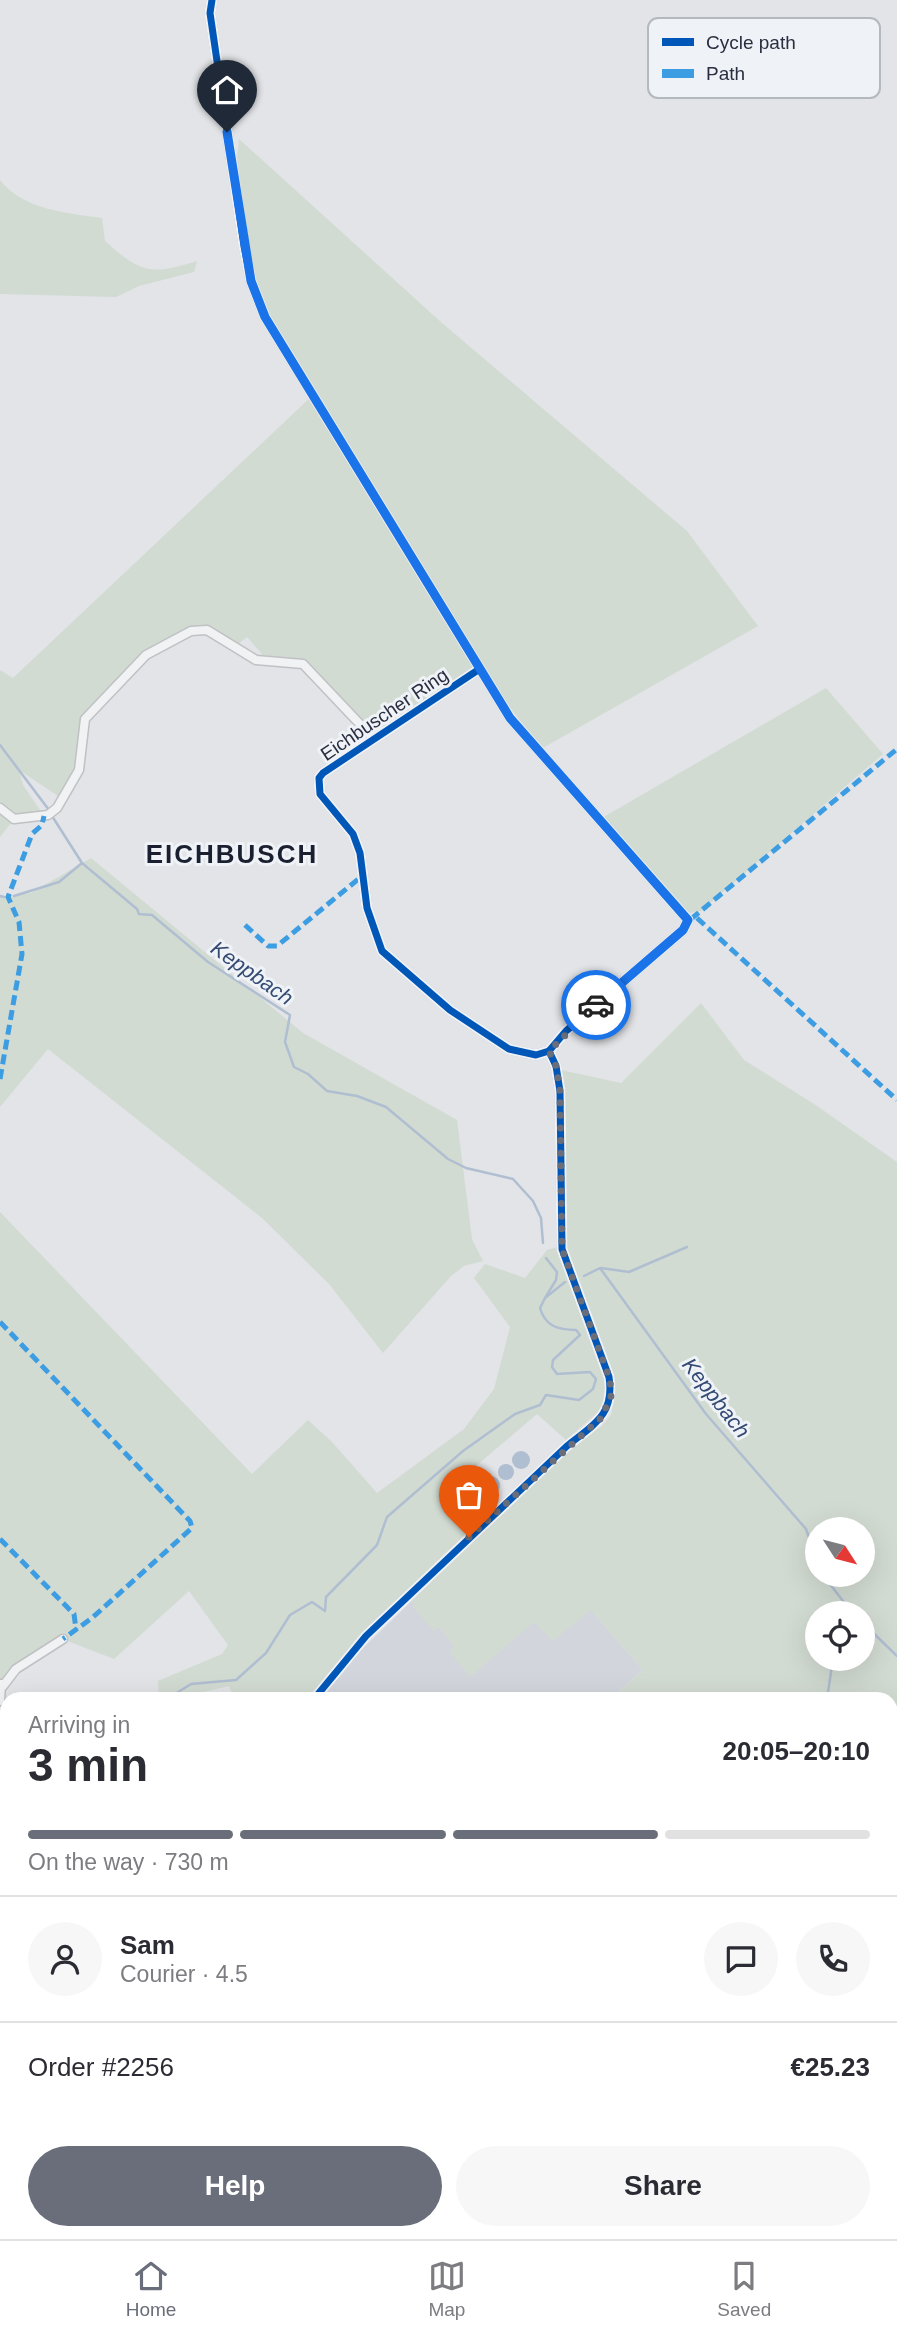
<!DOCTYPE html>
<html lang="en">
<head>
<meta charset="utf-8">
<style>
  :root { --surface:#fff; --page:#f7f7f7; --text:#2b2b33; --muted:#7c7c81; --line:#e1e1e2; --accent:#6a6e7a }
  body { margin:0; font-family:Arial,sans-serif; background:var(--page); color:var(--text); height:100vh; display:flex; flex-direction:column; font-size:26px; white-space:nowrap }
  * { box-sizing:border-box; margin:0 }
  p { font-size:23px; color:var(--muted) }
  .icon { flex:none; width:38px; height:38px; fill:none; stroke:currentColor; stroke-width:2; stroke-linecap:round; stroke-linejoin:round }
  .map { position:relative; flex:1; overflow:hidden }
  .panel { position:absolute; left:0px; top:1692px; width:898px; height:548px; display:flex; flex-direction:column; background:var(--surface); border-radius:21px 21px 0 0; box-shadow:0 7px 28px #0002 }
  .panel>* { flex:none }
  .needle { width:46px; rotate:126deg }
  .fabs { position:absolute; left:805px; top:1517px; display:grid; gap:14px }
  .fabs a { display:grid; place-items:center; width:70px; height:70px; border-radius:50%; background:var(--surface); box-shadow:0 7px 28px #0002; font-size:35px }
  .pin { position:absolute; display:grid; place-items:center; width:60px; height:60px; color:#fff; margin:-72px -30px; border-radius:50% 50% 50% 0; rotate:-45deg; box-shadow:0 0 7px #0007 }
  .pin .icon { rotate:45deg }
  .courier { position:absolute; display:grid; place-items:center; width:70px; height:70px; margin:-35px; border:5px solid #1a73e8; border-radius:50%; background:#fff; color:#222; box-shadow:0 2px 9px #0007 }
  .head em { font-style:normal; font-weight:700 }
  .head div { display:flex; flex-direction:column-reverse }
  .head { display:flex; align-items:center; justify-content:space-between; height:119px; padding:0 28px }
  h1 { font-size:46px; font-weight:700; line-height:52px }
  .bar { display:grid; grid-template-columns:repeat(4,1fr); gap:10px 7px; align-content:center; height:84px; padding:0 28px }
  .bar i { height:9px; border-radius:5px; background:var(--line) }
  .bar .on { background:var(--accent) }
  .bar p { grid-column:span 4 }
  .line { display:flex; align-items:center; gap:18px; padding:0 28px; border-top:2px solid var(--line) }
  .line div { flex:1 }
  .round { display:grid; place-items:center; flex:none; width:74px; height:74px; border-radius:37px; background:var(--page) }
  .cta { display:flex; gap:14px; margin-top:auto; padding:14px 28px }
  .cta a { flex:1; height:80px; border-radius:42px; background:var(--accent); color:#fff; font-size:28px; font-weight:700; line-height:80px; text-align:center }
  .cta a+a { background:var(--page); color:var(--text) }
  .dock { display:flex; justify-content:space-around; align-items:center; height:98px; border-top:2px solid var(--line); background:var(--surface); font-size:19px; color:var(--muted) }
  .dock a { display:grid; justify-items:center; gap:4px }
  .dock .on { color:var(--accent) }
  .map>svg:first-child { display:block }
  .built { fill:#d2d5dc }
  .green { fill:#d2dbd2; fill-rule:evenodd }
  .water { fill:#b0bed1 }
  .lines { fill:none; stroke-linecap:round; stroke-linejoin:round }
  .stream { stroke:#b0bed1; stroke-width:2.5 }
  .minor-casing { stroke:#bfc1c4; stroke-width:11 }
  .tertiary-casing { stroke:#bfc1c4; stroke-width:13 }
  .minor { stroke:#f1f2f4; stroke-width:8 }
  .tertiary { stroke:#f1f2f4; stroke-width:10 }
  .quiet { stroke:#3d9de3; stroke-width:5; stroke-dasharray:10 5; stroke-linecap:butt }
  .cycleway-casing { stroke:#eff2f6; stroke-width:11 }
  .cycleway { stroke:#0057b8; stroke-width:7 }
  .done { stroke:#6a6e7a; stroke-width:7; stroke-dasharray:0 12.6 }
  .route { stroke:#1a73e8; stroke-width:9 }
  .labels { text-anchor:middle; stroke-width:6; stroke-linejoin:round; paint-order:stroke }
  .street-label { font-size:19px; fill:#292f40; stroke:#eff2f6 }
  .water-label { font-size:21px; font-style:italic; fill:#334a73; stroke:#eff2f6 }
  .district-label { font-size:26px; font-weight:bold; letter-spacing:2px; fill:#1b2031; stroke:#eff2f6 }
  .key { fill:#eff2f6; stroke:#b4b8bf; stroke-width:2 }
  .key-label { font-size:19px; fill:#292f40 }
</style>
</head>
<body>
<div class="map">
<svg width="897" height="2239" viewBox="0 0 897 2239">
  <rect width="100%" height="100%" fill="#e2e4e7"/>
  <path class="built" d="M 413,1600 L 414,1607 L 434,1630 L 439,1626 L 455,1647 L 449,1651 L 535,1622 L 591,1610 L 643,1670 L 610,1699 L 320,1699 L 356,1655 Z"/>
  <g class="green">
    <path d="M 239,139 L 442,323 L 687,531 L 758,626 L 541,749 L 484,672 L 374,739 L 303,664 L 256,660 L 262,654 L 247,637 L 233,648 L 207,631 L 191,631 L 146,655 L 85,719 L 79,770 L 64,800 L 19,770 L 23,785 L 44,816 L 14,819 L 0,837 L 0,670 L 13,678 L 313,395 C 297,369 278,344 265,317 C 240,268 232,193 239,139 Z"/>
    <path d="M 0,180 C 23,210 68,213 102,218 L 105,241 C 141,274 152,275 197,261 L 194,272 L 139,286 L 116,297 L 0,294 Z"/>
    <path d="M 826,688 L 883,754 L 701,911 L 690,913 L 681,907 L 602,818 Z"/>
    <path d="M 91,858 L 303,1033 L 457,1120 L 472,1239 L 483,1261 L 464,1266 L 451,1276 L 383,1353 L 329,1284 L 262,1218 L 48,1049 L 0,1107 L 0,897 L 31,893 Z"/>
    <path d="M 701,1003 L 744,1060 L 814,1104 L 897,1162 L 897,1794 L 891,1794 L 891,1699 L 618,1699 L 615,1695 L 643,1670 L 591,1610 L 553,1641 L 534,1622 L 470,1677 L 449,1651 L 454,1646 L 439,1626 L 434,1631 L 413,1607 L 413,1600 L 560,1454 L 602,1426 L 611,1415 L 614,1398 L 566,1440 L 537,1414 L 456,1483 L 485,1516 L 355,1643 L 307,1699 L 300,1699 L 296,1692 L 283,1699 L 234,1699 L 229,1686 C 205,1691 183,1699 159,1699 L 158,1681 L 222,1654 L 228,1645 L 189,1591 L 114,1659 L 62,1639 L 16,1669 L 3,1686 L 0,1682 L 0,1212 L 252,1474 L 308,1420 L 332,1442 L 377,1493 L 464,1429 L 494,1389 L 510,1327 L 474,1278 L 485,1264 L 525,1278 L 547,1250 L 567,1244 L 562,1212 L 566,1158 L 561,1070 L 621,1083 ZM 817,1530 L 863,1530 L 863,1575 L 817,1575 ZM 817,1614 L 863,1614 L 863,1659 L 817,1659 Z"/>
    <path d="M 7,1769 L 7,1869 L 0,1873 L 0,1776 Z"/>
    <rect x="891" y="1805" width="6" height="112"/>
    <rect x="891" y="1922" width="6" height="36"/>
    <path d="M 7,2134 L 7,2233 L 165,2233 L 122,2239 L 0,2239 L 0,2142 Z"/>
  </g>
  <g class="water">
    <circle cx="521" cy="1460" r="9"/>
    <circle cx="506" cy="1472" r="8"/>
    <circle cx="491" cy="1485" r="9"/>
  </g>
  <g class="lines">
    <g class="stream">
      <path d="M 0,745 L 49,810"/>
      <path d="M 52,816 L 82,863 L 137,909 L 139,914 L 152,915 L 208,962 L 290,1015 L 285,1042 L 294,1067 L 308,1074 L 327,1091 L 357,1096 L 386,1107 L 448,1159 L 466,1168 L 513,1179 L 533,1201 L 541,1218 L 543,1243"/>
      <path d="M 0,896 L 4,897"/>
      <path d="M 14,896 L 59,882 L 82,863"/>
      <path d="M 546,1258 L 557,1272 L 556,1280 L 545,1298 L 565,1282"/>
      <path d="M 601,1268 L 629,1272 L 687,1247"/>
      <path d="M 584,1276 L 600,1268 L 706,1414 L 806,1529 L 817,1560"/>
      <path d="M 823,1575 L 853,1614"/>
      <path d="M 840,1614 L 842,1603"/>
      <path d="M 863,1623 L 897,1656"/>
      <path d="M 167,1699 L 191,1684 L 236,1680 L 266,1653 L 290,1615 L 312,1602 L 325,1611 L 326,1597 L 377,1545 L 387,1517 L 463,1451 L 515,1414 L 540,1405 L 546,1395 L 579,1400 L 593,1389 L 596,1379 L 590,1372 L 557,1374 L 552,1367 L 553,1360 L 580,1335 L 576,1330 C 558,1330 545,1326 540,1308 L 545,1298"/>
      <path d="M 827,1699 L 833,1659"/>
      <path d="M 0,1803 L 7,1800"/>
    </g>
    <defs>
      <g id="minor">
        <path d="M 212,0 L 210,13 L 244,246 L 251,281 L 265,317 L 510,718 L 688,920 L 683,930 L 566,1031 L 549,1051 L 536,1055 L 509,1049 L 450,1010 L 382,951 L 367,908 L 360,853 L 353,834 L 320,794 L 319,778 L 323,773 L 478,670"/>
        <path d="M 0,808 L 14,819 L 48,815 L 57,808 L 79,770 L 85,719 L 146,655 L 191,631 L 207,630 L 256,660 L 303,664 L 374,739"/>
        <path d="M 3,1686 L 16,1669 L 63,1639"/>
        <path d="M 314,1699 L 366,1636 L 567,1446 C 593,1425 615,1415 609,1377 L 562,1249 L 560,1091 L 556,1066 L 549,1051"/>
        <path d="M 0,1701 L 1,1684"/>
        <path d="M 0,2005 L 7,2011"/>
      </g>
      <g id="tertiary">
        <path d="M 891,1799 L 897,1799"/>
        <path d="M 0,1976 L 7,1974"/>
      </g>
    </defs>
    <use href="#minor" class="minor-casing"/>
    <use href="#tertiary" class="tertiary-casing"/>
    <use href="#minor" class="minor"/>
    <use href="#tertiary" class="tertiary"/>
    <g class="quiet">
      <path d="M 697,918 L 897,1100"/>
      <path d="M 691,919 L 897,749"/>
      <path d="M 245,925 L 268,946 L 277,946 L 362,876"/>
      <path d="M 0,1079 L 22,954 L 19,922 L 8,897 L 32,834 L 42,825 L 44,816"/>
      <path d="M 0,1322 L 190,1521 L 192,1528 L 92,1618 L 63,1639"/>
      <path d="M 0,1539 L 74,1614 L 76,1629"/>
      <path d="M 891,1919 L 897,1919"/>
      <path d="M 0,2234 L 16,2233"/>
    </g>
    <defs>
      <g id="cycleway">
        <path d="M 212,0 L 210,13 L 244,246 L 251,281 L 265,317 L 510,718 L 688,920 L 683,930 L 566,1031 L 549,1051 L 536,1055 L 509,1049 L 450,1010 L 382,951 L 367,908 L 360,853 L 353,834 L 320,794 L 319,778 L 323,773 L 478,670"/>
        <path d="M 314,1699 L 366,1636 L 567,1446 C 593,1425 615,1415 609,1377 L 562,1249 L 560,1091 L 556,1066 L 549,1051"/>
      </g>
    </defs>
    <use href="#cycleway" class="cycleway-casing"/>
    <use href="#cycleway" class="cycleway"/>
  </g>
  <g class="lines">
    <path class="done" d="M 469,1537 L 601,1418 L 612,1394 L 609,1377 L 562,1249 L 560,1091 L 556,1066 L 549,1051 L 596,1005"/>
    <path class="route" d="M 227,132 L 251,281 L 265,317 L 510,718 L 688,920 L 683,930 L 596,1005"/>
  </g>
  <g class="labels">
    <g class="street-label">
      <text transform="translate(384 714) rotate(-34)" y="7">Eichbuscher Ring</text>
    </g>
    <g class="water-label">
      <text transform="translate(252 973) rotate(35)" y="7">Keppbach</text>
      <text transform="translate(716 1398) rotate(52)" y="7">Keppbach</text>
    </g>
    <g class="district-label">
      <text x="232" y="863">EICHBUSCH</text>
    </g>
  </g>
  <rect x="648" y="18" width="232" height="80" rx="10" class="key"/>
  <rect x="662" y="38" width="32" height="8" fill="#0057b8"/>
  <rect x="662" y="69" width="32" height="9" fill="#3d9de3"/>
  <g class="key-label">
    <text x="706" y="49">Cycle path</text>
    <text x="706" y="80">Path</text>
  </g>
</svg>
<div class="fabs">
<a><svg class="needle" viewBox="-14 -14 28 28"><path d="M0-13l5 13h-10z" fill="#e53935"/><path d="M0 13l5-13h-10z" fill="#7c7c81"/></svg></a>
<a><svg class="icon" aria-label="locate" viewBox="0 0 24 24"><circle cx="12" cy="12" r="6"/><path d="M12 2v4M12 18v4M2 12h4M18 12h4"/></svg></a>
</div>
<div class="pin" style="left:469px;top:1537px;background:#ea580c"><svg class="icon" aria-label="bag" viewBox="0 0 24 24"><path d="M5 8h14l-1 12H6zM9 8a3 3 0 0 1 6 0"/></svg></div>
<div class="pin" style="left:227px;top:132px;background:#1f2937"><svg class="icon" aria-label="home" viewBox="0 0 24 24"><path d="M3 11l9-7 9 7M6 9v11h12V9"/></svg></div>
<div class="courier" style="left:596px;top:1005px"><svg class="icon" aria-label="car" viewBox="0 0 24 24"><path d="M5 17H2v-5l4-1 3-4h7l3 4 3 1v5h-3M9 17h6M6 11h13"/><circle cx="7" cy="17" r="2"/><circle cx="17" cy="17" r="2"/></svg></div>
<section class="panel">
<div class="head"><div><h1>3 min</h1><p>Arriving in</p></div><em>20:05–20:10</em></div>
<div class="bar"><i class="on"></i><i class="on"></i><i class="on"></i><i></i><p>On the way · 730 m</p></div>
<div class="line" style="height:126px"><a class="round"><svg class="icon" aria-label="person" viewBox="0 0 24 24"><circle cx="12" cy="8" r="4"/><path d="M4 21q1-7 8-7t8 7"/></svg></a><div><b>Sam</b><p>Courier · 4.5</p></div><a class="round"><svg class="icon" aria-label="chat" viewBox="0 0 24 24"><path d="M4 5h16v11H9l-5 4z"/></svg></a><a class="round"><svg class="icon" aria-label="phone" viewBox="0 0 24 24"><path d="M5 4h4l2 5-3 2q2 4 5 5l2-3 5 2v4C11 20 4 13 5 4z"/></svg></a></div>
<div class="line" style="height:91px"><div>Order #2256</div><b>€25.23</b></div>
<div class="cta"><a>Help</a><a>Share</a></div>
</section>
</div>
<nav class="dock">
<a class="on"><svg class="icon" aria-label="home" viewBox="0 0 24 24"><path d="M3 11l9-7 9 7M6 9v11h12V9"/></svg>Home</a>
<a><svg class="icon" aria-label="map" viewBox="0 0 24 24"><path d="M3 6l6-2 6 2 6-2v14l-6 2-6-2-6 2zM9 4v14M15 6v14"/></svg>Map</a>
<a><svg class="icon" aria-label="saved" viewBox="0 0 24 24"><path d="M7 4h10v16l-5-4-5 4z"/></svg>Saved</a>
</nav>
</body>
</html>
